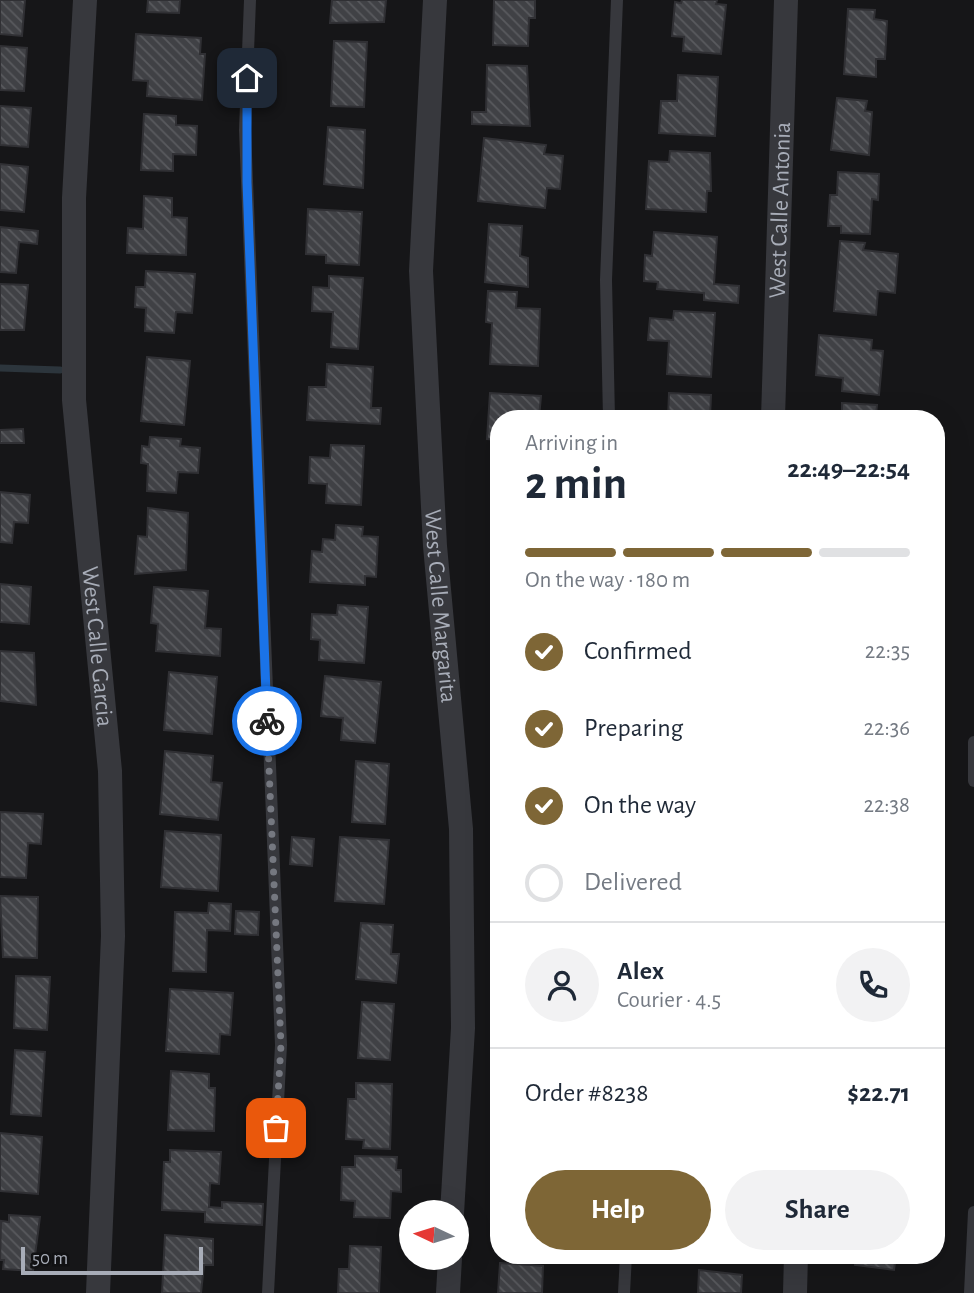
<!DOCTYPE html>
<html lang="en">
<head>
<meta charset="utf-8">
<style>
  :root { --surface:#fff; --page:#f2f2f3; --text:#1f2937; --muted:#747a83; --line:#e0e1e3; --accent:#7e6636 }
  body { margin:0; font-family:"Alegreya Sans",sans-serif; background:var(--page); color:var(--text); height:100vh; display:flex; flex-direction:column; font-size:26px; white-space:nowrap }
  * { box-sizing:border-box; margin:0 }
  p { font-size:23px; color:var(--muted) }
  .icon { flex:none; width:38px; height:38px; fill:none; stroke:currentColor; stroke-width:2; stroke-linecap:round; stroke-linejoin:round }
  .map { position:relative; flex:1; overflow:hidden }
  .details { position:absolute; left:490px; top:410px; width:455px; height:854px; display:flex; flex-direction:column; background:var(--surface); border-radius:28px; box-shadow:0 7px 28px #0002 }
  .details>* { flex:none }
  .needle { width:46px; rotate:274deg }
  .tools { position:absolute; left:399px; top:1200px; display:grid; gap:14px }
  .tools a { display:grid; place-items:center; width:70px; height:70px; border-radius:50%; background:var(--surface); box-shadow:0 7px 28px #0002; font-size:35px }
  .scale { position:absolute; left:21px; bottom:18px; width:182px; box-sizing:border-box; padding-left:7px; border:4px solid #a8adb8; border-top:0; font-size:19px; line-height:24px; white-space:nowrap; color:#a8adb8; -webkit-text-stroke:5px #111113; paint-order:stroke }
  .pin { position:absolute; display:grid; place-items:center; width:60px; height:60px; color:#fff; margin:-30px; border-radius:14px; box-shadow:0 4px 10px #0006 }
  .courier { position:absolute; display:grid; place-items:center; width:70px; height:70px; margin:-35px; border:5px solid #1a73e8; border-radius:50%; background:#fff; color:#222; box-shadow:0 2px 9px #0007 }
  .head em { font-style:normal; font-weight:700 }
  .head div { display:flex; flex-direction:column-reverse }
  .head { display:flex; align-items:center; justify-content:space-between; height:119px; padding:0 35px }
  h1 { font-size:46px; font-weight:700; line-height:52px }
  .bar { display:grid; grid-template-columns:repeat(4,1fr); gap:10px 7px; align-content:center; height:84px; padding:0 35px }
  .bar i { height:9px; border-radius:5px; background:var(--line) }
  .bar .current { background:var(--accent) }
  .bar p { grid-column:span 4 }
  .line { display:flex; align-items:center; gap:18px; padding:0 35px; border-top:2px solid var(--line) }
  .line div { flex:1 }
  .round { display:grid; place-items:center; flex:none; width:74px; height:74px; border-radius:37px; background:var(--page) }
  ol { padding:0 35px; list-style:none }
  li { display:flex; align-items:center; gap:21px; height:77px }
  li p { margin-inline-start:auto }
  li .icon { padding:7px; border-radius:50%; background:var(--accent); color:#fff; stroke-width:4 }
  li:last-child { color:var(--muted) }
  li i { width:38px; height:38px; border:4px solid var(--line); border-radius:50% }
  .button { display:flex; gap:14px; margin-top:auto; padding:14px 35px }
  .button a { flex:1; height:80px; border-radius:42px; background:var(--accent); color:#fff; font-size:28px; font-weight:700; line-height:80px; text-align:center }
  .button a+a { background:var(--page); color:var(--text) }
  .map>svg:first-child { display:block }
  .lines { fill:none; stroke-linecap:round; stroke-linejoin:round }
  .stream { stroke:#2c353c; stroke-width:7 }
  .building { fill:url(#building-back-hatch); stroke:#303034; stroke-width:2 }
  .service { stroke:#37383d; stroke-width:12 }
  .minor { stroke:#37383d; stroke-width:24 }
  .done { stroke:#757880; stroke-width:7; stroke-dasharray:0 12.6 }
  .route { stroke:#1a73e8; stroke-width:9 }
  .labels { text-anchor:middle; stroke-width:5; stroke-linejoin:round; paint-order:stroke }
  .street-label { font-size:24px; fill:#a8adb8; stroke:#111113 }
</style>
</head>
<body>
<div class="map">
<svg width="974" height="1293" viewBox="0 0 974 1293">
  <defs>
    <pattern id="building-back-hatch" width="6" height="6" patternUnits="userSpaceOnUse" patternTransform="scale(1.75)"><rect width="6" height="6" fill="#404145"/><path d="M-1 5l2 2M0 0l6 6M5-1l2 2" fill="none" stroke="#595a5e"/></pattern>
  </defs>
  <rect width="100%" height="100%" fill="#161618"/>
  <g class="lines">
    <path class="stream" d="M 0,368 L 60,370"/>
  </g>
  <g class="building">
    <path d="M 0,0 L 25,0 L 22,36 L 0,34 Z"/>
    <path d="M 148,0 L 180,0 L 179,13 L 147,12 Z"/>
    <path d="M 332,0 L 386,0 L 384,22 L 330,23 Z"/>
    <path d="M 494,0 L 535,0 L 535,18 L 529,18 L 528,46 L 493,45 Z"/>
    <path d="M 682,0 L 717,0 L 716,4 L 726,5 L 721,54 L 683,51 L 684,37 L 672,36 L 675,2 L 681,3 Z"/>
    <path d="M 848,9 L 875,10 L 874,19 L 887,21 L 885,59 L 876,59 L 876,77 L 844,74 Z"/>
    <path d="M 136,34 L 201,38 L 200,54 L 205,54 L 202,100 L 147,96 L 148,81 L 133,80 Z"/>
    <path d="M 334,41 L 367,42 L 364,107 L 331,106 Z"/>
    <path d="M 0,46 L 27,48 L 24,91 L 0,90 Z"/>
    <path d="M 487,65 L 527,66 L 530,126 L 472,124 L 472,112 L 486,112 Z"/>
    <path d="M 678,75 L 718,77 L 715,136 L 659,133 L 661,101 L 677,101 Z"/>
    <path d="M 837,98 L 867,101 L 865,111 L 872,112 L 869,155 L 831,150 Z"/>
    <path d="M 0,106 L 31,108 L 28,147 L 0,145 Z"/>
    <path d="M 144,114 L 176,116 L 176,125 L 197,126 L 196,155 L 173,154 L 173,171 L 141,170 Z"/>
    <path d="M 328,127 L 365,130 L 363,188 L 324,184 Z"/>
    <path d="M 484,138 L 546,145 L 544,154 L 563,156 L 560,189 L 547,188 L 545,208 L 478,201 Z"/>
    <path d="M 670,151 L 710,153 L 711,191 L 707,191 L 706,212 L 646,209 L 649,161 L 669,162 Z"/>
    <path d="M 0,164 L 28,167 L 24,212 L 0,210 Z"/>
    <path d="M 838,172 L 879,174 L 878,200 L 872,199 L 870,234 L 841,233 L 841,226 L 828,226 L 830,195 L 837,195 Z"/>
    <path d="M 144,196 L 172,198 L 172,217 L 187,218 L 186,255 L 127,253 L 128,228 L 143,229 Z"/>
    <path d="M 308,209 L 362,212 L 359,265 L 326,263 L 326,255 L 306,254 Z"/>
    <path d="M 489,224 L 522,226 L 520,256 L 528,258 L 528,287 L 485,282 Z"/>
    <path d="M 0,227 L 38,231 L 37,244 L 19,242 L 16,273 L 0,272 Z"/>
    <path d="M 654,232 L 717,237 L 714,284 L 739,286 L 738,303 L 704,300 L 704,293 L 657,289 L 658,282 L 644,281 L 645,255 L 652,256 Z"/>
    <path d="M 840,241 L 865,243 L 863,250 L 898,254 L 895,293 L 878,291 L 876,315 L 834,311 Z"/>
    <path d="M 146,271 L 195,274 L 192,313 L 176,312 L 174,333 L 145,331 L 146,308 L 135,307 L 136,287 L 145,287 Z"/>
    <path d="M 329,276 L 363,278 L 358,349 L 331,347 L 333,312 L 312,311 L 313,287 L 329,288 Z"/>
    <path d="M 0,284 L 28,285 L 24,330 L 0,330 Z"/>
    <path d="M 488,291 L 517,292 L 516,308 L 540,309 L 538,366 L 490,364 L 492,323 L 486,322 Z"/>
    <path d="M 674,311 L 715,313 L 711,377 L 667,374 L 669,341 L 648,340 L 650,318 L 673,320 Z"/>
    <path d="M 819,335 L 872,340 L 871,350 L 883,351 L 879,395 L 842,391 L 843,378 L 816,375 Z"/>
    <path d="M 147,357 L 190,361 L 184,425 L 141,421 Z"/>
    <path d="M 327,364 L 373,367 L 371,408 L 381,408 L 380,424 L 307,420 L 309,387 L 326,387 Z"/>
    <path d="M 490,393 L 541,396 L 539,418 L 499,418 L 499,440 L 487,439 Z"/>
    <path d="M 669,393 L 711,395 L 710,418 L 668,418 Z"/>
    <path d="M 842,403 L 877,405 L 876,415 L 892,416 L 892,418 L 842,418 Z"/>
    <path d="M 23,429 L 24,443 L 0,443 L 0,430 Z"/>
    <path d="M 150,437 L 181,439 L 180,446 L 200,448 L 198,473 L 178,472 L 176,493 L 147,491 L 148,464 L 141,463 L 142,446 L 149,447 Z"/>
    <path d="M 331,445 L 364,446 L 361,505 L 326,503 L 327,484 L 309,483 L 310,457 L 330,458 Z"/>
    <path d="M 499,468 L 499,519 L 495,519 Z"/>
    <path d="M 0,492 L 30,495 L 28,523 L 14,522 L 12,543 L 0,542 Z"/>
    <path d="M 148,508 L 188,513 L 186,570 L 135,574 L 138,536 L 147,537 Z"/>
    <path d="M 336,525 L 363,527 L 362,536 L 378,537 L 376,577 L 365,576 L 365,585 L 310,582 L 312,551 L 322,552 L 323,539 L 335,540 Z"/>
    <path d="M 0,584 L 31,587 L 29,624 L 0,622 Z"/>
    <path d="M 154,587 L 208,591 L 205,628 L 221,629 L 220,656 L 156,651 L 158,624 L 151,623 Z"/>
    <path d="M 338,605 L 368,607 L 364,663 L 319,660 L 320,640 L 311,639 L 312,614 L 337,615 Z"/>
    <path d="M 0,651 L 34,653 L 36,705 L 0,701 Z"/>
    <path d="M 169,672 L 217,677 L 212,734 L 164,730 Z"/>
    <path d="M 325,676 L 381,682 L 375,743 L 341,740 L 343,718 L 321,716 Z"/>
    <path d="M 165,751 L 213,756 L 211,782 L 222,783 L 218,820 L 160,814 Z"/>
    <path d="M 356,761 L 389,764 L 385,824 L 352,822 Z"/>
    <path d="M 0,812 L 43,814 L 41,844 L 28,843 L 26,878 L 0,877 Z"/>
    <path d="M 165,831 L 221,835 L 218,891 L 161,887 Z"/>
    <path d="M 292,837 L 314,839 L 312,866 L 290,864 Z"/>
    <path d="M 340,837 L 389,840 L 384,904 L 335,901 Z"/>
    <path d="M 0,896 L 38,897 L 37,958 L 3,957 Z"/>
    <path d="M 209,903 L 231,904 L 230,931 L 207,930 L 206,972 L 173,971 L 175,912 L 208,913 Z"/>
    <path d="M 236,911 L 259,912 L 258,935 L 235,934 Z"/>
    <path d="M 361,923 L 393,925 L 391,954 L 399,954 L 396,983 L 356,979 Z"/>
    <path d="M 16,976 L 50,977 L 47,1030 L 14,1028 Z"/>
    <path d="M 170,989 L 233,993 L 230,1035 L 220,1034 L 219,1054 L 166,1051 Z"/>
    <path d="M 362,1002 L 394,1004 L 390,1060 L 358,1058 Z"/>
    <path d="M 15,1050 L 45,1052 L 41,1116 L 11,1114 Z"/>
    <path d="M 171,1071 L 209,1074 L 209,1088 L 215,1088 L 214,1131 L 168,1130 Z"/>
    <path d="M 356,1083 L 392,1084 L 390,1149 L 363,1148 L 364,1140 L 346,1139 L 348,1099 L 356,1099 Z"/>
    <path d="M 0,1133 L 42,1137 L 38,1194 L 0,1191 Z"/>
    <path d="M 170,1150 L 221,1152 L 219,1184 L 210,1183 L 209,1207 L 222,1208 L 222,1202 L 263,1204 L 262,1225 L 205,1222 L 205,1212 L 162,1210 L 164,1162 L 170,1162 Z"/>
    <path d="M 355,1156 L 397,1157 L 396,1170 L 401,1170 L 401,1192 L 391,1191 L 390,1218 L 354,1217 L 355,1201 L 341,1200 L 342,1167 L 355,1167 Z"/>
    <path d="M 9,1215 L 40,1217 L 33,1271 L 3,1269 L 4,1260 L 0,1260 L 1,1221 L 9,1222 Z"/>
    <path d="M 165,1235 L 213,1239 L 213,1265 L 204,1265 L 201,1293 L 162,1293 Z"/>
    <path d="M 350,1246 L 381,1247 L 379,1293 L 338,1293 L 339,1269 L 349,1269 Z"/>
    <path d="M 856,1255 L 896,1255 L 894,1270 L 855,1265 Z"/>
    <path d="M 500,1263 L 543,1266 L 542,1293 L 498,1293 Z"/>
    <path d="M 699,1270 L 742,1275 L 741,1293 L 698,1293 Z"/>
  </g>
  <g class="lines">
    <g class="service">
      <path d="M 250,0 L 245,130 L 281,1045 L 268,1293"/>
      <path d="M 609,418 L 606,280 L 617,0"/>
      <path d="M 974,742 L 974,781"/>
      <path d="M 624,1293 L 626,1255"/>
      <path d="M 970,1293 L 974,1212"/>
    </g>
    <g class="minor">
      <path id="s1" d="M 85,0 L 74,198 L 74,400 L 110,771 L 113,936 L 98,1293"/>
      <path id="s2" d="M 435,0 L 421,271 L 435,546 L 461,829 L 463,1028 L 452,1213"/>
      <path id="s3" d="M 773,418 L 786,0"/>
      <path d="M 448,1293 L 450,1258"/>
      <path d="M 795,1293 L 796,1255"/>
    </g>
  </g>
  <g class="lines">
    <path class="done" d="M 267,721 L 281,1045 L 276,1128"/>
    <path class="route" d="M 247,78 L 247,182 L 267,721"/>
  </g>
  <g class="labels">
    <g class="street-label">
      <text dy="8" stroke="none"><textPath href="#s3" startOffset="208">West Calle Antonia</textPath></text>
      <text dy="8" stroke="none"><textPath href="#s2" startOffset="607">West Calle Margarita</textPath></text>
      <text dy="8" stroke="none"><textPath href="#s1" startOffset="648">West Calle Garcia</textPath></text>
    </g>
  </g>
</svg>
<div class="tools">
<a><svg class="needle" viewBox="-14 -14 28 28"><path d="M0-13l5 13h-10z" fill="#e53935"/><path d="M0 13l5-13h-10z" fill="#747a83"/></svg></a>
</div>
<div class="scale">50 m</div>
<div class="pin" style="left:276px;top:1128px;background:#ea580c"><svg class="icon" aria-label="bag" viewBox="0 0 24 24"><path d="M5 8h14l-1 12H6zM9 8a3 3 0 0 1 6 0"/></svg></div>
<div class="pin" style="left:247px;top:78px;background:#1f2937"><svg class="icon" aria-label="home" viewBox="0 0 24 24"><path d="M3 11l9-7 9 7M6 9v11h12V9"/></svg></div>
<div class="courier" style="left:267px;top:721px"><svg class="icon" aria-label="bike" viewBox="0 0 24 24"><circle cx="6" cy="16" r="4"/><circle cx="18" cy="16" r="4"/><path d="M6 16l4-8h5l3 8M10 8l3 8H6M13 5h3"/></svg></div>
<section class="details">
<div class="head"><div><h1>2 min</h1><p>Arriving in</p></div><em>22:49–22:54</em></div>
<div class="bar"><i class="current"></i><i class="current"></i><i class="current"></i><i></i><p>On the way · 180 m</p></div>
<ol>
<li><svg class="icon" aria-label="check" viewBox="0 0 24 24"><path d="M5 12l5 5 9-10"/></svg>Confirmed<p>22:35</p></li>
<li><svg class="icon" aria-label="check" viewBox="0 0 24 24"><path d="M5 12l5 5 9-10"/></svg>Preparing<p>22:36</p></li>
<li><svg class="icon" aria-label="check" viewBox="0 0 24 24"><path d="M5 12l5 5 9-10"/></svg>On the way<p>22:38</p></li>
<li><i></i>Delivered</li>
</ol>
<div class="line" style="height:126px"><a class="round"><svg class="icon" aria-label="person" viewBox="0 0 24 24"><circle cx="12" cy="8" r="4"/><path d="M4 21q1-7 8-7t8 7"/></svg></a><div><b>Alex</b><p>Courier · 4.5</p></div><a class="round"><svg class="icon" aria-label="phone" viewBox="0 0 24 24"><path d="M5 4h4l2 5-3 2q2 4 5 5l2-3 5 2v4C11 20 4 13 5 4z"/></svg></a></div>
<div class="line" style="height:91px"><div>Order #8238</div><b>$22.71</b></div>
<div class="button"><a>Help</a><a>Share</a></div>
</section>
</div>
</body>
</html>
